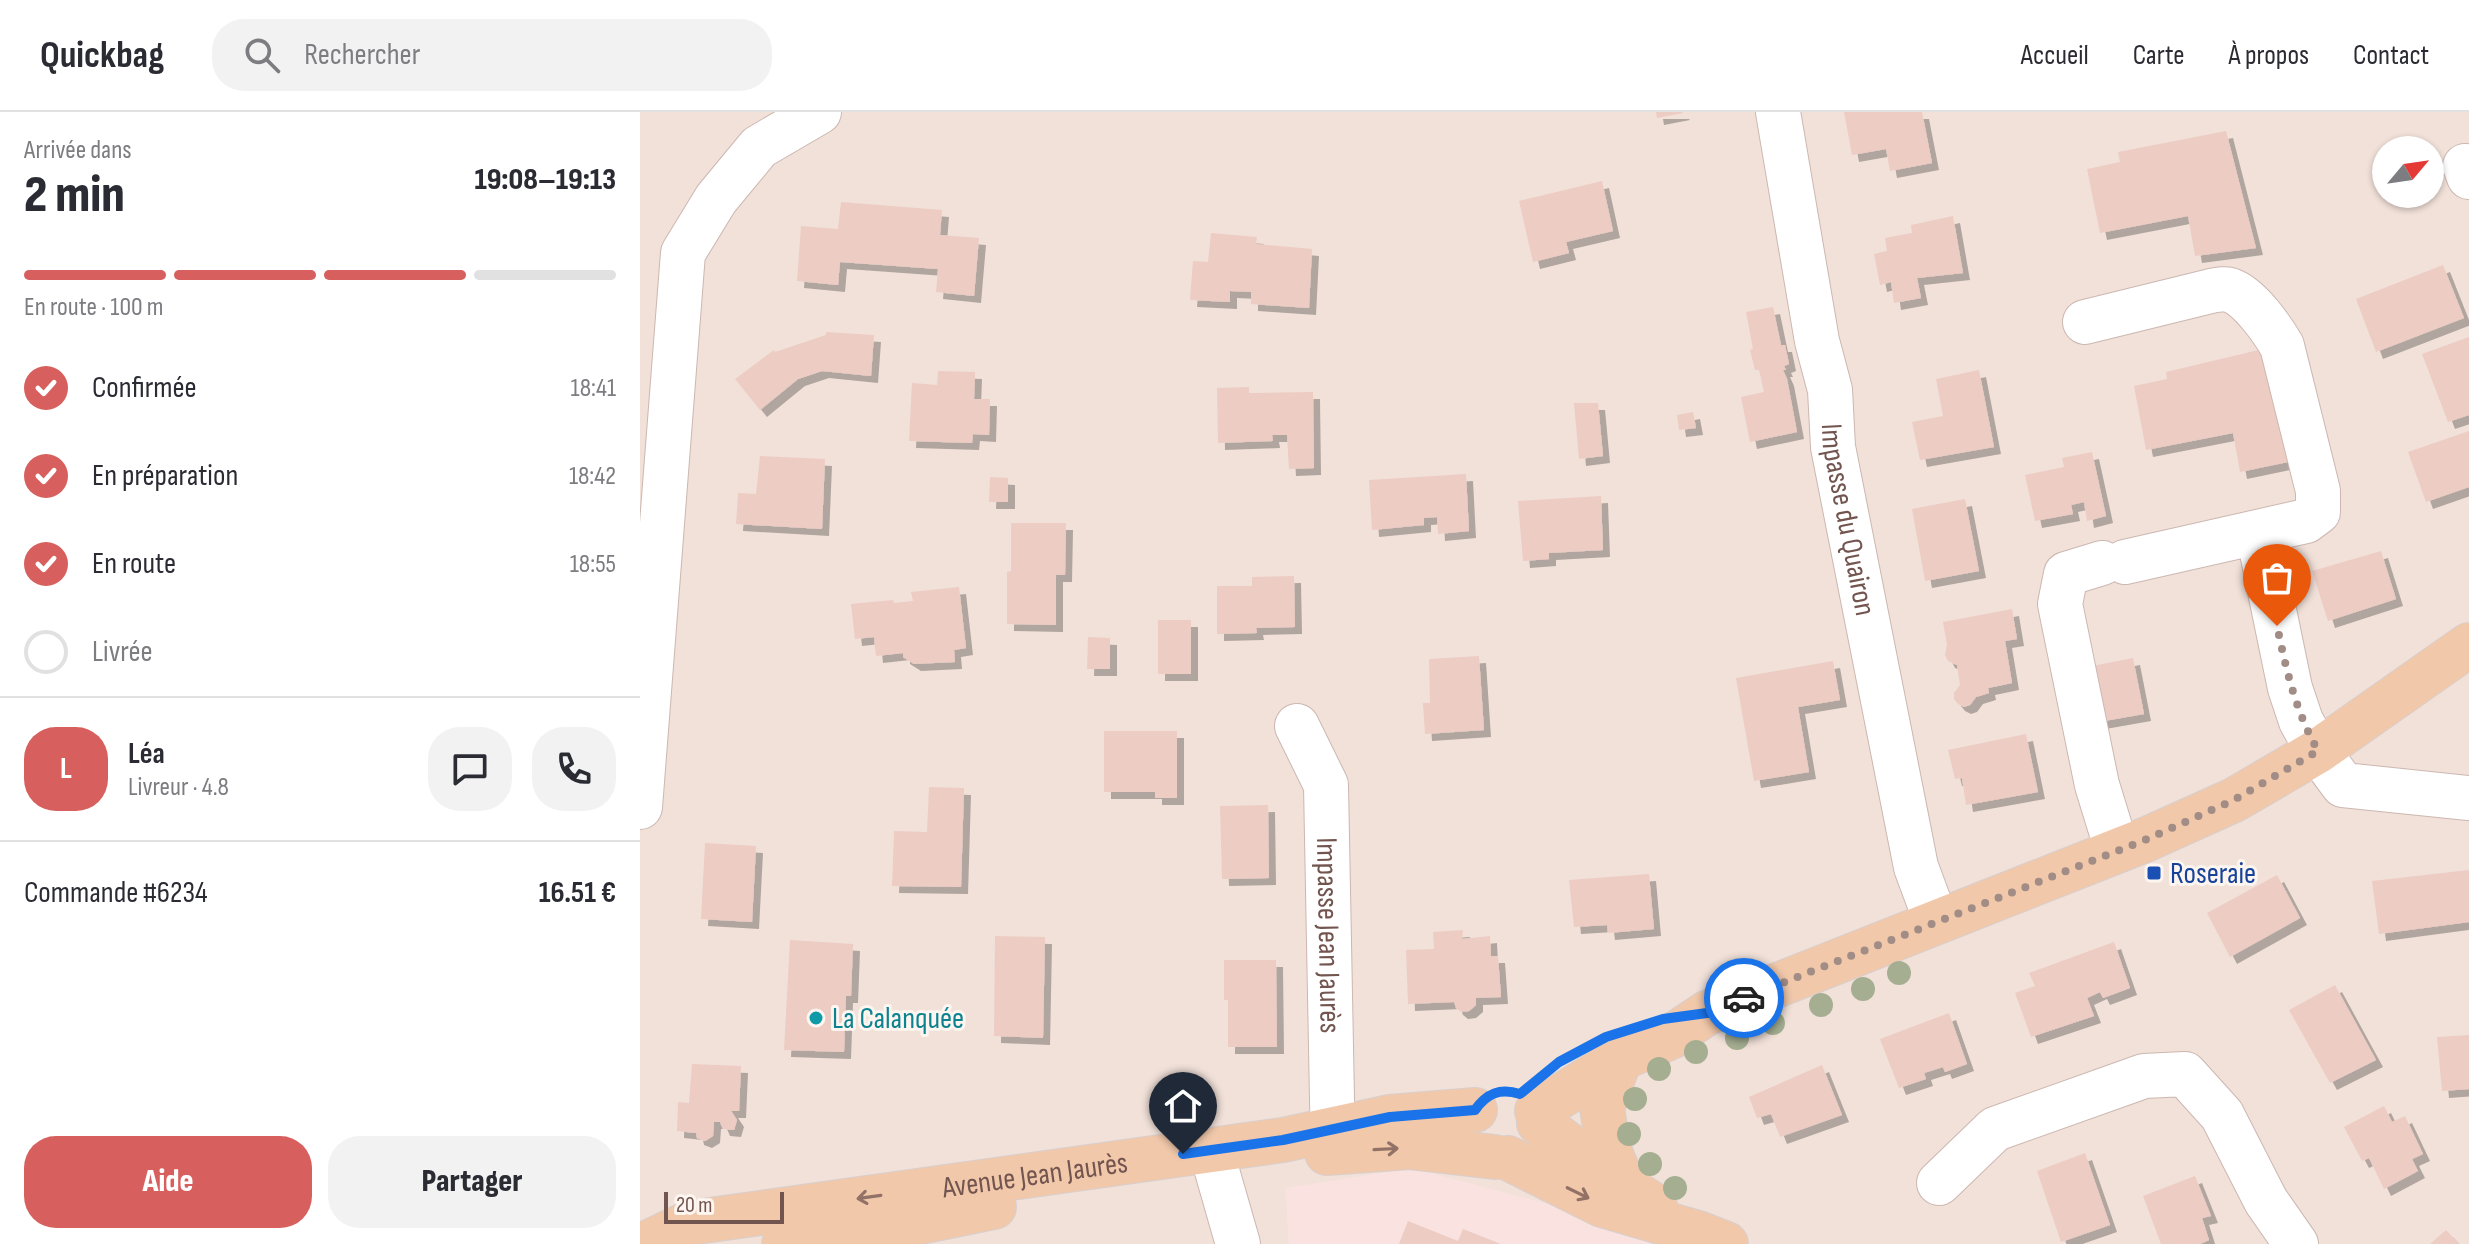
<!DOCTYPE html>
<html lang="fr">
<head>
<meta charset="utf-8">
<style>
  :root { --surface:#fff; --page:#f2f2f3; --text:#2b2b33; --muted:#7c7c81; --line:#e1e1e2; --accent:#d75f5d }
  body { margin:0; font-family:"Sofia Sans Condensed",sans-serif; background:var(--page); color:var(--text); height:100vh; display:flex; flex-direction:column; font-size:30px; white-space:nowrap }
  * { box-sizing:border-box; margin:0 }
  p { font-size:26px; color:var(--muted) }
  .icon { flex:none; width:44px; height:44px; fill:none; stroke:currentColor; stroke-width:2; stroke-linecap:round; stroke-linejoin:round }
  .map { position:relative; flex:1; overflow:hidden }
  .panel { display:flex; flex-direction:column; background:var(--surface); width:640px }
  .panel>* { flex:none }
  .needle { width:52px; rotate:61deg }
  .tools { position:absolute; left:1732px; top:24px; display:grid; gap:16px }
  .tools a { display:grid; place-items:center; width:72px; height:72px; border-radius:50%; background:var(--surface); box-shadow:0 2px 6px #0004; font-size:40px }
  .scale { position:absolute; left:24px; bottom:20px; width:120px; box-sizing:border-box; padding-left:8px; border:4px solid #735550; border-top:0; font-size:22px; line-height:28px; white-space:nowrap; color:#735550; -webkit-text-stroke:6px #fdf5f0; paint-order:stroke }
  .pin { position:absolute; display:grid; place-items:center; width:68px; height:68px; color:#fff; margin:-82px -34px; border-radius:50% 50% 50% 0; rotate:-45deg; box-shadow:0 0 8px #0007 }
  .pin .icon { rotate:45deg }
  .courier { position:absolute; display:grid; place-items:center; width:80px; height:80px; margin:-40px; border:6px solid #1a73e8; border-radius:50%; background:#fff; color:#222; box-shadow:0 2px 10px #0007 }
  .head em { font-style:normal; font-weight:800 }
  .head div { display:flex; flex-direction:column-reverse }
  .head { display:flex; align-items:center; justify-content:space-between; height:136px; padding:0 24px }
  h1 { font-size:52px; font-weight:800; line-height:60px }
  .bar { display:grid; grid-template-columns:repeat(4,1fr); gap:12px 8px; align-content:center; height:96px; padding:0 24px }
  .bar i { height:10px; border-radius:6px; background:var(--line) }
  .bar .active { background:var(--accent) }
  .bar p { grid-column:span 4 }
  .line { display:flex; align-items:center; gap:20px; padding:0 24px; border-top:2px solid var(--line) }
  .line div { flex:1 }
  .round { display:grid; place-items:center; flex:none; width:84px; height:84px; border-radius:32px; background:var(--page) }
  ol { padding:0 24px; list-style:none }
  li { display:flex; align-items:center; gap:24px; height:88px }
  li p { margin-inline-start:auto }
  li .icon { padding:8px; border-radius:50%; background:var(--accent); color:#fff; stroke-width:4 }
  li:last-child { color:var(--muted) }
  li i { width:44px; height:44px; border:4px solid var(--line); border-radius:50% }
  .action { display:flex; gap:16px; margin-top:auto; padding:16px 24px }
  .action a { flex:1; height:92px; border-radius:32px; background:var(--accent); color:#fff; font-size:32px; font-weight:800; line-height:92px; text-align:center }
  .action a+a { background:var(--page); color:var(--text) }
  header { display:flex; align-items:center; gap:48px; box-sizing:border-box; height:112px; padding:0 40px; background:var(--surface); border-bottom:2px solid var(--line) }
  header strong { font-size:38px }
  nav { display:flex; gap:44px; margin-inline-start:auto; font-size:28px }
  .search { width:560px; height:72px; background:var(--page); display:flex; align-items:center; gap:20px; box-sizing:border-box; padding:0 28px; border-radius:32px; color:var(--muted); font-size:30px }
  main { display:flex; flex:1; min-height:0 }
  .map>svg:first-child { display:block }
  .residential { fill:#f1e1d9; fill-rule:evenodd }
  .commercial { fill:#f9e2df }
  .building { fill:#edccc4; filter:url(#shadow) }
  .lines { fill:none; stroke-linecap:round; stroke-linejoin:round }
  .minor-casing { stroke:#ccb7b1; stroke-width:46 }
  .major-casing { stroke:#d8cfce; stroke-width:46 }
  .minor { stroke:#fff; stroke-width:44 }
  .major { stroke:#f1c8aa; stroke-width:44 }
  .tree { fill:#a5ae91 }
  .oneway { stroke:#927266 }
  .done { stroke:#a28c86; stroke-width:8; stroke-dasharray:0 14.4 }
  .route { stroke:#1a73e8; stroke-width:10 }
  .transit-dot { fill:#1a4fb4; stroke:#fdf5f0; stroke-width:3 }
  .culture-dot { fill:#0f9aa8; stroke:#fdf5f0; stroke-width:3 }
  .labels { text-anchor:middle; stroke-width:6; stroke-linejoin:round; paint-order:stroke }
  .street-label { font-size:30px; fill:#735550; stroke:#fdf5f0 }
  .transit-label { font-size:30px; fill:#164399; stroke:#fdf5f0; text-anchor:start }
  .culture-label { font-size:30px; fill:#0d838f; stroke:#fdf5f0; text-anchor:start }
</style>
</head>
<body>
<header>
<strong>Quickbag</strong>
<div class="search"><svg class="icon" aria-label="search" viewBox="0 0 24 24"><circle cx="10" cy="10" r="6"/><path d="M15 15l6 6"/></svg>Rechercher</div>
<nav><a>Accueil</a><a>Carte</a><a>À propos</a><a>Contact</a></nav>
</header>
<main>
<section class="panel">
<div class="head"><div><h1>2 min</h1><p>Arrivée dans</p></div><em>19:08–19:13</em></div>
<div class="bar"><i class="active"></i><i class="active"></i><i class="active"></i><i></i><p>En route · 100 m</p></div>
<ol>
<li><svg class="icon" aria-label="check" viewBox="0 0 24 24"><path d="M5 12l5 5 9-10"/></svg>Confirmée<p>18:41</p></li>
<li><svg class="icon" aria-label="check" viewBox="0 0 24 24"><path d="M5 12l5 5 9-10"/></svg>En préparation<p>18:42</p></li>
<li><svg class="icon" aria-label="check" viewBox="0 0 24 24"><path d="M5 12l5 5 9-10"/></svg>En route<p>18:55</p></li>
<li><i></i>Livrée</li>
</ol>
<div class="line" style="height:144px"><b class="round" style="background:var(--accent);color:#fff">L</b><div><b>Léa</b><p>Livreur · 4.8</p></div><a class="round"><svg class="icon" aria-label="chat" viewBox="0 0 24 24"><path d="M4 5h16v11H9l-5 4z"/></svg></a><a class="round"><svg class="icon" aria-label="phone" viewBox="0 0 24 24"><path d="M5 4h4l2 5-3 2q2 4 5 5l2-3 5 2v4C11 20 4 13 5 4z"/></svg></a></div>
<div class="line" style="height:104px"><div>Commande #6234</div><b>16.51 €</b></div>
<div class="action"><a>Aide</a><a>Partager</a></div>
</section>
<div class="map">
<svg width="1829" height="1132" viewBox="0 0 1829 1132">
  <defs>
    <filter id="shadow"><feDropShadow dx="7" dy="7" stdDeviation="0" flood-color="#0004"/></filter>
  </defs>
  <rect width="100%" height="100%" fill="#faf1ea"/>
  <path class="residential" d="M 0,0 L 1829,0 L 1829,1132 L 1015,1132 L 928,1097 L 646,1076 L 649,1132 L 0,1132 ZM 1746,38 L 1790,38 L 1790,82 L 1746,82 Z"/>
  <path class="commercial" d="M 772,1056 L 928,1097 L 1015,1132 L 649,1132 L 645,1076 Z"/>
  <g class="building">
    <path d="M 1016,0 L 1042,0 L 1043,1 L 1017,6 Z"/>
    <path d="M 1204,0 L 1282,0 L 1292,51 L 1250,59 L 1246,37 L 1212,43 Z"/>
    <path d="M 1586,19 L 1616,136 L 1555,144 L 1548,104 L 1460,121 L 1447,57 L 1480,50 L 1478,40 Z"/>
    <path d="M 962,69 L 973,119 L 926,130 L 929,141 L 893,150 L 879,89 Z"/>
    <path d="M 201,90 L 302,98 L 300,123 L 339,126 L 334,184 L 296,180 L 298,157 L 200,150 L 198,173 L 157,169 L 161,114 L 198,117 Z"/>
    <path d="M 1313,104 L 1323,161 L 1277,166 L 1281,186 L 1254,191 L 1251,170 L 1240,173 L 1234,142 L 1247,139 L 1245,126 L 1272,121 L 1271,113 Z"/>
    <path d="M 571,121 L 617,125 L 616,132 L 672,137 L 669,196 L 611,192 L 611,180 L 590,179 L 590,190 L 550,188 L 553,149 L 568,150 Z"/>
    <path d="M 1803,153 L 1824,206 L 1736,240 L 1716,187 Z"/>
    <path d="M 1133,195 L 1141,233 L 1145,233 L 1149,252 L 1144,254 L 1146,258 L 1143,258 L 1147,267 L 1157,320 L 1110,330 L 1101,285 L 1124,280 L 1119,258 L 1115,258 L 1110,238 L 1113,237 L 1106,200 Z"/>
    <path d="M 186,220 L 234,223 L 231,264 L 182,259 L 158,267 L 120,298 L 95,267 L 134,238 L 135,240 L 186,223 Z"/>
    <path d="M 1829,225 L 1829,303 L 1808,310 L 1782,242 Z"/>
    <path d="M 1627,236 L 1657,348 L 1600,360 L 1593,321 L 1506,338 L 1494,274 L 1527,267 L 1526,260 Z"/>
    <path d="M 1339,258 L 1354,335 L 1280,348 L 1272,310 L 1303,304 L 1296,267 Z"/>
    <path d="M 298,259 L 335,260 L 334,287 L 350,287 L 349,323 L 333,322 L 332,331 L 269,329 L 272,271 L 297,273 Z"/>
    <path d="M 609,275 L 609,281 L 673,280 L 674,356 L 649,357 L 647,323 L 632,323 L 633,329 L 578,331 L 577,276 Z"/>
    <path d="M 934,291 L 958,291 L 963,344 L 939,347 Z"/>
    <path d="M 1053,300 L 1056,316 L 1039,318 L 1037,303 Z"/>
    <path d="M 1829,319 L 1829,375 L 1786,390 L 1768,340 Z"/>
    <path d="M 1452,340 L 1466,404 L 1447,409 L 1444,390 L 1431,393 L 1433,402 L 1395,409 L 1385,363 L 1424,355 L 1422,346 Z"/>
    <path d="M 120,344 L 185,347 L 182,417 L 96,412 L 98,381 L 116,382 Z"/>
    <path d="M 826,362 L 829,419 L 798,422 L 797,405 L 784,406 L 784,413 L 732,418 L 729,368 Z"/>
    <path d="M 350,365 L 368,366 L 368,390 L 349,390 Z"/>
    <path d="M 961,384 L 963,438 L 909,441 L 909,447 L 883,449 L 878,389 Z"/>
    <path d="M 1325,387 L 1339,459 L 1285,469 L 1272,397 Z"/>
    <path d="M 371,411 L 426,411 L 425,463 L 416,463 L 416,513 L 367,512 L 367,460 L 371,459 Z"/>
    <path d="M 1741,439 L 1756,487 L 1688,509 L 1672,459 Z"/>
    <path d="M 654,464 L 655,515 L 616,516 L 617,521 L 577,522 L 577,474 L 612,474 L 612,465 Z"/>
    <path d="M 319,475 L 326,536 L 314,538 L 315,550 L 274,552 L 263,545 L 263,541 L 236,544 L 234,525 L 215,527 L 211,492 L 253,488 L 254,491 L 273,489 L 271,480 Z"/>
    <path d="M 1372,497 L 1377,527 L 1365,529 L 1372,571 L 1348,576 L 1349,581 L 1336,585 L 1330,593 L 1324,595 L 1318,592 L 1314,587 L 1314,581 L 1320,573 L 1317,553 L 1308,549 L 1305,543 L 1307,533 L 1303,510 Z"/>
    <rect x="518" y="508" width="33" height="54"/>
    <path d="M 448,525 L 470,526 L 470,557 L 447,557 Z"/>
    <path d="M 839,544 L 844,618 L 785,622 L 783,591 L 790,591 L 789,547 Z"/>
    <path d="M 1493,546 L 1504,602 L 1453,611 L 1442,556 Z"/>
    <path d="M 1193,549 L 1200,588 L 1158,595 L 1169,660 L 1114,669 L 1096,566 Z"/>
    <path d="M 464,619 L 537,619 L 537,686 L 515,686 L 515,680 L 464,680 Z"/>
    <path d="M 1386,622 L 1398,680 L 1326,693 L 1322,666 L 1315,667 L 1308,638 Z"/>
    <path d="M 289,675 L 324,676 L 321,775 L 252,774 L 254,719 L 287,720 Z"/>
    <path d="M 628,693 L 629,766 L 582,767 L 580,694 Z"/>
    <path d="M 65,731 L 116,734 L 112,810 L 61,807 Z"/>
    <path d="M 1829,758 L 1829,810 L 1739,822 L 1732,769 Z"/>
    <path d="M 1009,762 L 1014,817 L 968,821 L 967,813 L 934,815 L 929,768 Z"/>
    <path d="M 1637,763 L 1660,806 L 1590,845 L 1567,801 Z"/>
    <path d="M 823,818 L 822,827 L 850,824 L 851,844 L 858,844 L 861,885 L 836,886 L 836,893 L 829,899 L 821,900 L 816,896 L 814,890 L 768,892 L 766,838 L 794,837 L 793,820 Z"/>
    <path d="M 355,824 L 405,825 L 403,926 L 354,924 Z"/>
    <path d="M 150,828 L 213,832 L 211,884 L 206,884 L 204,940 L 144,938 Z"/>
    <path d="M 1474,830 L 1490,876 L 1463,886 L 1460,880 L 1447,886 L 1454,904 L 1391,925 L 1375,881 L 1395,874 L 1389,861 Z"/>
    <path d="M 584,848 L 636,848 L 637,935 L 588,935 L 588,888 L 584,888 Z"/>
    <path d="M 1695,873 L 1736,948 L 1690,971 L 1649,898 Z"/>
    <path d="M 1309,901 L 1327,952 L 1305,960 L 1303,955 L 1284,961 L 1286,967 L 1259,976 L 1240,927 Z"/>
    <path d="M 1829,923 L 1829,977 L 1802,979 L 1797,925 Z"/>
    <path d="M 52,952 L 101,954 L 99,999 L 91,999 L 97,1008 L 94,1018 L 83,1017 L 80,1010 L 74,1010 L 73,1024 L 65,1029 L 57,1026 L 56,1021 L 37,1019 L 38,990 L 49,991 Z"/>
    <path d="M 1182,953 L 1202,1003 L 1140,1025 L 1131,1002 L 1117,1006 L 1109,985 Z"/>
    <path d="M 1744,994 L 1752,1010 L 1765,1004 L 1783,1042 L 1772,1047 L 1778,1059 L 1744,1077 L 1729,1046 L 1722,1049 L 1704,1015 Z"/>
    <path d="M 1445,1041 L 1470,1113 L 1421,1130 L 1397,1059 Z"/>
    <path d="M 1555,1064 L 1571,1104 L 1562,1106 L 1569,1128 L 1560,1132 L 1521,1132 L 1503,1084 Z"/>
    <path d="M 768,1109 L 818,1129 L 823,1117 L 861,1132 L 759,1132 Z"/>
    <path d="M 1806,1118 L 1819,1132 L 1790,1132 Z"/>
  </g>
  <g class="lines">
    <defs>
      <g id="minor">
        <path id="s1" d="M 1138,0 L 1177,229 L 1190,278 L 1193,335 L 1276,755 L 1296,809"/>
        <path d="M 1825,54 L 1829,65"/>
        <path d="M 1445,210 L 1571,179 C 1577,178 1585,176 1590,178 C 1610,185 1632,217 1642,234 L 1678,379 L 1678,400 L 1666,409 L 1485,450"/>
        <path d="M 1618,421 L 1650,576 L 1661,609 L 1678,639 L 1703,673 L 1829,686"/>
        <path d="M 1462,451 L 1426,462 L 1420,492 L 1457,673 L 1477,738"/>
        <path id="s2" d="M 657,614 L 686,673 L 693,1040"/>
        <path d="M 0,695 L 43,141 L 76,87 L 119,35 L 179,0"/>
        <path d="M 571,1038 L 598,1132"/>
        <path d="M 1299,1071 L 1355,1017 L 1504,964 L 1545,962 L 1582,1003 L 1626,1089 L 1656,1132"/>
      </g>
      <g id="major">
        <path d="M 980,947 L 962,996 L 968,1035 L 984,1074"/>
        <path d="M 897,999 L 980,947 L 1031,925 L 1067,901 L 1505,728 L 1594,688 L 1678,639 L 1829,533"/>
        <path d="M 899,1011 L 984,1074 L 1015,1094"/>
        <path d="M 687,1041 L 769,1035 L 855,1045"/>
        <path d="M 868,1046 L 962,1093 L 1058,1121 L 1086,1132"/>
        <path id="s3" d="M 5,1132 L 49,1111 L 643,1028 L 750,1005 L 835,998"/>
        <path d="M 144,1132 L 280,1110 L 354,1095"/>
      </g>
    </defs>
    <use href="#minor" class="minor-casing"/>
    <use href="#major" class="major-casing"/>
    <use href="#minor" class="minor"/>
    <use href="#major" class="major"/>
  </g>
  <g class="tree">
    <circle cx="1259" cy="861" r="12"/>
    <circle cx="1223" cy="877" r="12"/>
    <circle cx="1181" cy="893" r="12"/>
    <circle cx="1133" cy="911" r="12"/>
    <circle cx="1097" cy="926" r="12"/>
    <circle cx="1056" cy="940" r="12"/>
    <circle cx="1019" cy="957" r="12"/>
    <circle cx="995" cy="987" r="12"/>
    <circle cx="989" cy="1022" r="12"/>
    <circle cx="1010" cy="1052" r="12"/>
    <circle cx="1035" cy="1076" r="12"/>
  </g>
  <defs><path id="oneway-shaft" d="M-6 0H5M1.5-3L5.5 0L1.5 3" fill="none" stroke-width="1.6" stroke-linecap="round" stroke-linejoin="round" transform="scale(2)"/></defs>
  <g class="oneway">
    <use href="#oneway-shaft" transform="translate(746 1037) rotate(-3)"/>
    <use href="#oneway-shaft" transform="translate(938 1081) rotate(26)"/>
    <use href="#oneway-shaft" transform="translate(229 1085) rotate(172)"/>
  </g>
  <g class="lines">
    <path class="done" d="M 1104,886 L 1505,728 L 1594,688 L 1678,639 C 1655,597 1647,561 1637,514"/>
    <path class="route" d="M 543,1042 L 643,1028 L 750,1005 L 835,998 C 847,981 860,976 880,982 L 919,950 L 966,925 L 1023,907 L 1067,901 L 1104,886"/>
  </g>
  <rect class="transit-dot" x="1506" y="753" width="16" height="16" rx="4"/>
  <circle class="culture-dot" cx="176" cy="906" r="8"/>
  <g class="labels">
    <g class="street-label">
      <text dy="10" stroke="none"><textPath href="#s1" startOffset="414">Impasse du Quairon</textPath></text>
      <text dy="10" stroke="none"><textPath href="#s2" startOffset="216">Impasse Jean Jaurès</textPath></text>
      <text dy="10" stroke="none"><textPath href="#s3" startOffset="398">Avenue Jean Jaurès</textPath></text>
    </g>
    <g class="transit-label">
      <text x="1530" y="771">Roseraie</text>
    </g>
    <g class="culture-label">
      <text x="192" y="916">La Calanquée</text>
    </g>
  </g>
</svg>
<div class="tools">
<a><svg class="needle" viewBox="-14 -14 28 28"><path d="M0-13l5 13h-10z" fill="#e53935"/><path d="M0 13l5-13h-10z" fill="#7c7c81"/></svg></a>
</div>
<div class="scale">20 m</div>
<div class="pin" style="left:1637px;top:514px;background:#ea580c"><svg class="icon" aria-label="bag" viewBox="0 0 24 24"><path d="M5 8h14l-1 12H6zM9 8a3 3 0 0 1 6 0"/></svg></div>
<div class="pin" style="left:543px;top:1042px;background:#1f2937"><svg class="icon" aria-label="home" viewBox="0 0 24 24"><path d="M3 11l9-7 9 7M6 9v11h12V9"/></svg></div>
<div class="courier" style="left:1104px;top:886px"><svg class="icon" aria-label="car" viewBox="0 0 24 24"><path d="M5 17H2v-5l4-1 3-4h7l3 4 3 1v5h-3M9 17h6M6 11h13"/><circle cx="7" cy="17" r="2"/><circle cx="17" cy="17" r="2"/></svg></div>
</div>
</main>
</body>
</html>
